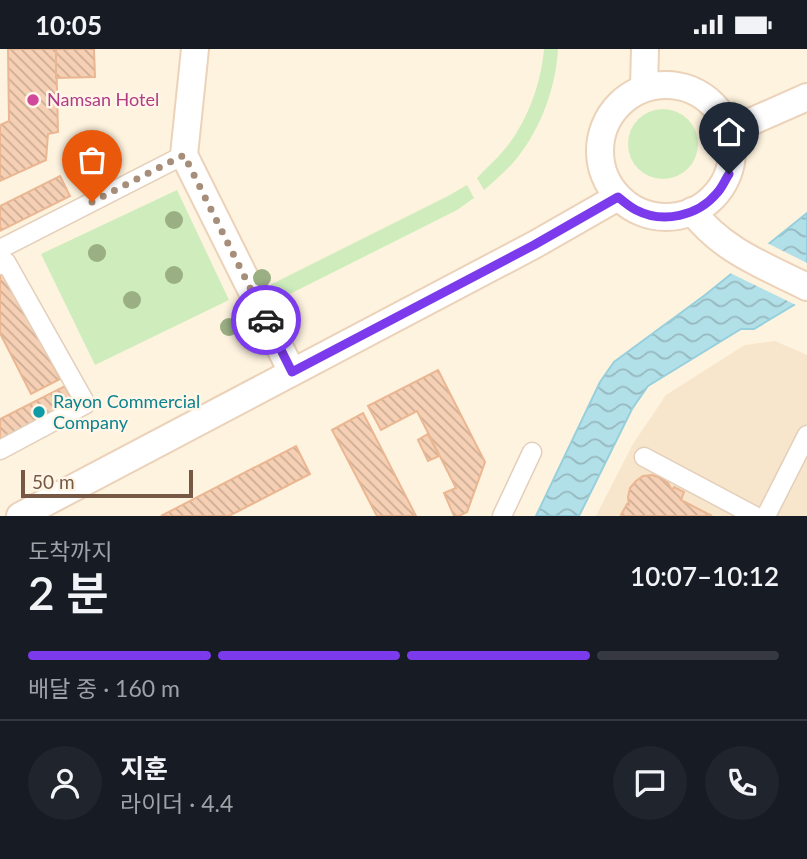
<!DOCTYPE html>
<html lang="ko">
<head>
<meta charset="utf-8">
<style>
  :root { --surface:#171b24; --page:#20242c; --text:#f1f3f6; --muted:#9ea1a6; --line:#363941; --accent:#7c3aed }
  body { margin:0; font-family:Lato,"Noto Sans KR",sans-serif; background:var(--page); color:var(--text); height:100vh; display:flex; flex-direction:column; font-size:26px; white-space:nowrap }
  * { box-sizing:border-box; margin:0 }
  p { font-size:23px; color:var(--muted) }
  .icon { flex:none; width:38px; height:38px; fill:none; stroke:currentColor; stroke-width:2; stroke-linecap:round; stroke-linejoin:round }
  .map { position:relative; height:467px; overflow:hidden }
  .details { display:flex; flex-direction:column; background:var(--surface); flex:1 }
  .details>* { flex:none }
  .scale { position:absolute; left:21px; bottom:18px; width:172px; box-sizing:border-box; padding-left:7px; border:4px solid #775844; border-top:0; font-size:19px; line-height:24px; white-space:nowrap; color:#775844; -webkit-text-stroke:5px #fff6e7; paint-order:stroke }
  .pin { position:absolute; display:grid; place-items:center; width:60px; height:60px; color:#fff; margin:-72px -30px; border-radius:50% 50% 50% 0; rotate:-45deg; box-shadow:0 0 7px #0007 }
  .pin .icon { rotate:45deg }
  .courier { position:absolute; display:grid; place-items:center; width:70px; height:70px; margin:-35px; border:5px solid #7c3aed; border-radius:50%; background:#fff; color:#222; box-shadow:0 2px 9px #0007 }
  .overview em { font-style:normal; font-weight:600 }
  .overview div { display:flex; flex-direction:column-reverse }
  .overview { display:flex; align-items:center; justify-content:space-between; height:119px; padding:0 28px }
  h1 { font-size:46px; font-weight:600; line-height:52px }
  .bar { display:grid; grid-template-columns:repeat(4,1fr); gap:10px 7px; align-content:center; height:84px; padding:0 28px }
  .bar i { height:9px; border-radius:5px; background:var(--line) }
  .bar .selected { background:var(--accent) }
  .bar p { grid-column:span 4 }
  .line { display:flex; align-items:center; gap:18px; padding:0 28px; border-top:2px solid var(--line) }
  .line div { flex:1 }
  .round { display:grid; place-items:center; flex:none; width:74px; height:74px; border-radius:37px; background:var(--page) }
  .status { display:flex; justify-content:space-between; align-items:center; height:49px; padding:0 35px; background:var(--surface); direction:ltr }
  .status svg { height:19px; fill:currentColor }
  .map>svg:first-child { display:block }
  .residential { fill:#f7e5cc }
  .green { fill:#cfedbc }
  .water { fill:url(#water-waves); stroke:#97d0dc; stroke-width:2 }
  .pier { fill:#fef3df }
  .building { fill:url(#building-back-hatch); stroke:#ebb692; stroke-width:2 }
  .lines { fill:none; stroke-linecap:round; stroke-linejoin:round }
  .street-casing { stroke:#e3cfba; stroke-width:21 }
  .secondary-casing { stroke:#ebd2b9; stroke-width:30 }
  .street { stroke:#fff; stroke-width:18 }
  .secondary { stroke:#fff; stroke-width:26 }
  .tree { fill:#9baf84 }
  .done { stroke:#a68e7a; stroke-width:7; stroke-dasharray:0 12.6 }
  .route { stroke:#7c3aed; stroke-width:9 }
  .hotel-dot { fill:#d1479c; stroke:#fff6e7; stroke-width:2.5 }
  .culture-dot { fill:#0f9aa8; stroke:#fff6e7; stroke-width:2.5 }
  .labels { text-anchor:middle; stroke-width:5; stroke-linejoin:round; paint-order:stroke }
  .hotel-label { font-size:18px; fill:#b23c85; stroke:#fff6e7; text-anchor:start }
  .culture-label { font-size:18px; fill:#0d838f; stroke:#fff6e7; text-anchor:start }
</style>
</head>
<body>
<div class="status"><b>10:05</b><svg viewBox="0 0 49 12"><path d="M0 12V9h3v3zM5 12V6h3v6zM10 12V3h3v9zM15 12V0h3v12zM26 1h20v11H26zM47 4h2v5h-2z"/></svg></div>
<div class="map">
<svg width="807" height="467" viewBox="0 0 807 467">
  <defs>
    <pattern id="water-waves" width="16" height="10" patternUnits="userSpaceOnUse" patternTransform="scale(1.75)"><rect width="16" height="10" fill="#b2e0e9"/><path d="M0 5q4-4 8 0t8 0" fill="none" stroke="#96b8be"/></pattern>
    <pattern id="building-back-hatch" width="6" height="6" patternUnits="userSpaceOnUse" patternTransform="scale(1.75)"><rect width="6" height="6" fill="#f6d0b4"/><path d="M-1 5l2 2M0 0l6 6M5-1l2 2" fill="none" stroke="#ccac94"/></pattern>
  </defs>
  <rect width="100%" height="100%" fill="#fef3df"/>
  <path class="residential" d="M 775,292 L 807,306 L 807,467 L 596,467 L 633,395 L 666,346 L 745,296 Z"/>
  <g class="green">
    <path d="M 544,0 L 558,0 C 556,40 539,85 512,115 C 503,124 494,133 484,141 L 477,129 C 486,119 496,111 504,101 C 527,74 541,35 544,0 Z"/>
    <circle cx="663" cy="95" r="35"/>
    <path d="M 467,136 L 474,149 L 457,161 L 272,254 L 266,238 L 448,147 Z"/>
    <path d="M 177,141 L 229,251 L 95,316 L 41,205 Z"/>
  </g>
  <path class="water" d="M 807,164 L 807,248 L 754,280 L 741,280 L 648,337 L 632,360 L 579,467 L 536,467 L 600,333 L 614,313 L 705,246 Z"/>
  <path class="pier" d="M 765,193 L 807,214 L 807,252 L 798,257 L 728,223 Z"/>
  <g class="building">
    <path d="M 8,0 L 56,0 L 58,83 L 48,85 L 46,111 L 0,132 L 0,76 L 9,72 Z"/>
    <path d="M 56,0 L 94,0 L 95,28 L 56,29 Z"/>
    <path d="M 60,127 L 70,147 L 0,182 L 0,157 Z"/>
    <path d="M 4,221 L 60,330 L 31,345 L 0,284 L 0,223 Z"/>
    <path d="M 438,321 L 485,413 L 467,463 L 459,467 L 454,467 L 444,444 L 456,439 L 417,362 L 381,381 L 368,357 Z"/>
    <path d="M 65,337 L 75,357 L 3,394 L 0,388 L 0,370 Z"/>
    <path d="M 363,364 L 416,467 L 377,467 L 332,381 Z"/>
    <path d="M 428,385 L 439,407 L 428,412 L 418,391 Z"/>
    <path d="M 296,397 L 310,425 L 229,467 L 161,467 Z"/>
    <path d="M 652,426 L 661,429 L 668,434 L 672,441 L 674,438 L 684,443 L 681,451 L 712,467 L 624,467 L 621,466 L 627,455 L 629,456 L 628,448 L 630,439 L 636,432 L 643,427 Z"/>
  </g>
  <g class="lines">
    <defs>
      <g id="street">
        <path d="M 0,200 L 184,106"/>
        <path d="M 0,216 L 6,213 L 86,355 L 0,401"/>
        <path d="M 644,408 L 755,467"/>
        <path d="M 502,467 L 532,403"/>
        <path d="M 766,467 L 807,386"/>
      </g>
      <g id="secondary">
        <path d="M 195,0 L 184,106 L 292,323"/>
        <circle cx="666" cy="102" r="66"/>
        <path d="M 644,38 L 645,0"/>
        <path d="M 730,82 L 807,48"/>
        <path d="M 692,162 C 723,202 763,216 807,238"/>
        <path d="M 20,467 L 534,196 L 618,148"/>
      </g>
    </defs>
    <use href="#street" class="street-casing"/>
    <use href="#secondary" class="secondary-casing"/>
    <use href="#street" class="street"/>
    <use href="#secondary" class="secondary"/>
  </g>
  <g class="tree">
    <circle cx="92" cy="95" r="9"/>
    <circle cx="174" cy="171" r="9"/>
    <circle cx="97" cy="204" r="9"/>
    <circle cx="174" cy="226" r="9"/>
    <circle cx="262" cy="229" r="9"/>
    <circle cx="132" cy="251" r="9"/>
    <circle cx="229" cy="278" r="9"/>
  </g>
  <g class="lines">
    <path class="done" d="M 92,153 L 184,106 L 266,271"/>
    <path class="route" d="M 266,271 L 292,323 L 534,196 L 618,148 C 624,153 630,158 636,161 C 663,175 698,167 717,144 C 722,139 725,131 729,125"/>
  </g>
  <circle class="hotel-dot" cx="33" cy="51" r="7"/>
  <circle class="culture-dot" cx="39" cy="363" r="7"/>
  <g class="labels">
    <g class="hotel-label">
      <text x="47" y="57">Namsan Hotel</text>
    </g>
    <g class="culture-label">
      <text x="53" y="359">Rayon Commercial<tspan x="53" dy="21">Company</tspan></text>
    </g>
  </g>
</svg>
<div class="scale">50 m</div>
<div class="pin" style="left:92px;top:153px;background:#ea580c"><svg class="icon" aria-label="bag" viewBox="0 0 24 24"><path d="M5 8h14l-1 12H6zM9 8a3 3 0 0 1 6 0"/></svg></div>
<div class="pin" style="left:729px;top:125px;background:#1f2937"><svg class="icon" aria-label="home" viewBox="0 0 24 24"><path d="M3 11l9-7 9 7M6 9v11h12V9"/></svg></div>
<div class="courier" style="left:266px;top:271px"><svg class="icon" aria-label="car" viewBox="0 0 24 24"><path d="M5 17H2v-5l4-1 3-4h7l3 4 3 1v5h-3M9 17h6M6 11h13"/><circle cx="7" cy="17" r="2"/><circle cx="17" cy="17" r="2"/></svg></div>
</div>
<section class="details">
<div class="overview"><div><h1>2 분</h1><p>도착까지</p></div><em>10:07–10:12</em></div>
<div class="bar"><i class="selected"></i><i class="selected"></i><i class="selected"></i><i></i><p>배달 중 · 160 m</p></div>
<div class="line" style="height:126px"><a class="round"><svg class="icon" aria-label="person" viewBox="0 0 24 24"><circle cx="12" cy="8" r="4"/><path d="M4 21q1-7 8-7t8 7"/></svg></a><div><b>지훈</b><p>라이더 · 4.4</p></div><a class="round"><svg class="icon" aria-label="chat" viewBox="0 0 24 24"><path d="M4 5h16v11H9l-5 4z"/></svg></a><a class="round"><svg class="icon" aria-label="phone" viewBox="0 0 24 24"><path d="M5 4h4l2 5-3 2q2 4 5 5l2-3 5 2v4C11 20 4 13 5 4z"/></svg></a></div>
</section>
</body>
</html>
